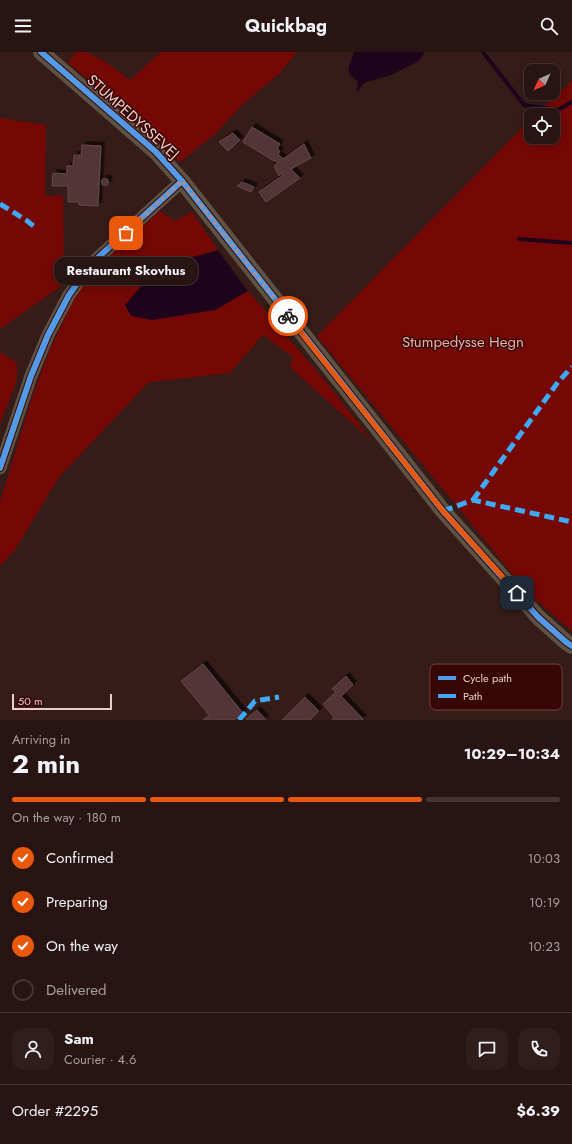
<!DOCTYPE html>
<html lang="en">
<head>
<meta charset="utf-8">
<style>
  :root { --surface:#281513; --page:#301e1c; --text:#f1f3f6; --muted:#a59fa0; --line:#443433; --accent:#ea580c }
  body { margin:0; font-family:Jost,sans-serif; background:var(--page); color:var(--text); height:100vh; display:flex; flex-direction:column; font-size:15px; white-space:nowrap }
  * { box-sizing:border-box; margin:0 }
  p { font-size:13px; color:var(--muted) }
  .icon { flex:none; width:22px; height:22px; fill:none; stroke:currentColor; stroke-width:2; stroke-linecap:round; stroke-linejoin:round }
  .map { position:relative; height:668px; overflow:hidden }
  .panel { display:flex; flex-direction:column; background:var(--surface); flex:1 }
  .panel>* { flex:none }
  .needle { width:26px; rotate:226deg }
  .tools { position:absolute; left:524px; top:12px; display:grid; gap:8px }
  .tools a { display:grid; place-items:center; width:36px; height:36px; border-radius:8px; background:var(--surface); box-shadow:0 2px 10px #0003,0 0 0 1px var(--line); font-size:20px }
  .scale { position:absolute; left:12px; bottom:10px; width:100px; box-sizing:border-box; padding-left:4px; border:2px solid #edccc7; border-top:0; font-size:11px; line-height:14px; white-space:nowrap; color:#edccc7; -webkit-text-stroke:3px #360704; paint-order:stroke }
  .pin { position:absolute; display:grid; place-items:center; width:34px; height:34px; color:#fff; margin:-17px; border-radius:8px; box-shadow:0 2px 6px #0006 }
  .courier { position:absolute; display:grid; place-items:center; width:40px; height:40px; margin:-20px; border:3px solid #ea580c; border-radius:50%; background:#fff; color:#222; box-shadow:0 1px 5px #0007 }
  .bubble { position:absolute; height:28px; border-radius:12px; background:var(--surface); box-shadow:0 2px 10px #0003,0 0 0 1px var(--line); font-size:13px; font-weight:700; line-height:28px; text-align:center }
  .head em { font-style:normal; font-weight:700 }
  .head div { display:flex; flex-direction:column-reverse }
  .head { display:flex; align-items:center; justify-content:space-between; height:68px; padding:0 12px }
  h1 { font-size:26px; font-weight:700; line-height:30px }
  .bar { display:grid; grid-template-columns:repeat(4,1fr); gap:6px 4px; align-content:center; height:48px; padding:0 12px }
  .bar i { height:5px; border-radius:3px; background:var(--line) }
  .bar .selected { background:var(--accent) }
  .bar p { grid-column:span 4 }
  .line { display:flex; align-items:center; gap:10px; padding:0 12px; border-top:1px solid var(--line) }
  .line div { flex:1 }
  .round { display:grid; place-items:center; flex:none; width:42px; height:42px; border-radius:12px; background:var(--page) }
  ol { padding:0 12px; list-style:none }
  li { display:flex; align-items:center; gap:12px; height:44px }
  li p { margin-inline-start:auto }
  li .icon { padding:4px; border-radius:50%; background:var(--accent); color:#fff; stroke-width:4 }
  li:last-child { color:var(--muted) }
  li i { width:22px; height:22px; border:2px solid var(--line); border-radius:50% }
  header { display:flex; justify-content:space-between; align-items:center; height:52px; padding:0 12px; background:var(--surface); font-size:18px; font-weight:700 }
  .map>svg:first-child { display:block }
  .green { fill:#750805 }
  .water { fill:#1f051c }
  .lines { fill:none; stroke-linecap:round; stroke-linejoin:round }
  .stream { stroke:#1f051c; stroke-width:4 }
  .building { fill:#533538; stroke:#604949; filter:url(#shadow) }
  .minor { stroke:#5e5242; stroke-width:13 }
  .tertiary { stroke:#5e5242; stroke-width:16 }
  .quiet { stroke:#3fa9f5; stroke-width:5; stroke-dasharray:10 5; stroke-linecap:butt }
  .cycleway-casing { stroke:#360704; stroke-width:8 }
  .cycleway { stroke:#5399e6; stroke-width:6 }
  .done { stroke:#ad8e8a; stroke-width:4; stroke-dasharray:0 7.2 }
  .route { stroke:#ea580c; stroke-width:5 }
  .labels { text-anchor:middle; stroke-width:3; stroke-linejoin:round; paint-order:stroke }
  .street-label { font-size:15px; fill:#edccc7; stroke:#360704 }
  .park-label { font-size:15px; fill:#ecaea4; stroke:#360704 }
  .key { fill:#360704; stroke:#6d423e; stroke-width:1 }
  .key-label { font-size:11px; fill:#edccc7 }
</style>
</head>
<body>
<header><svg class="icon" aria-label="menu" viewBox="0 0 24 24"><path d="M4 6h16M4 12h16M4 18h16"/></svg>Quickbag<svg class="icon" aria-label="search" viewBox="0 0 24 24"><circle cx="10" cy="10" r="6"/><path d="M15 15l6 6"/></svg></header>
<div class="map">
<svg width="572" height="668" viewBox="0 0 572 668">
  <defs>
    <filter id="shadow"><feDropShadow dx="3.5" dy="-3.5" stdDeviation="0" flood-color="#0009"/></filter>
  </defs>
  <rect width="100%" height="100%" fill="#361c19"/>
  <g class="green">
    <path d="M 76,0 L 87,0 L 109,12 L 130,28 L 161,0 L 297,0 L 279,22 L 243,52 L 215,82 L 180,110 L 140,71 L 68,11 Z"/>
    <path d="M 572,29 L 572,579 L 530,543 L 317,284 L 531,67 L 531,85 L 553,85 L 553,63 L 535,63 Z"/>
    <path d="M 0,66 L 46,73 L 45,144 L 63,144 L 64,232 L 0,277 Z"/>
    <path d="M 160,159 L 175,169 L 192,160 L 218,198 L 155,218 L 215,258 L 248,239 L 326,330 L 372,389 L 290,315 L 293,305 L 263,283 L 230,321 L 149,330 L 59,425 L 15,498 L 0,514 L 0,450 L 33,343 L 50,297 L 77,241 L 96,215 Z"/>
    <path d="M 0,300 L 17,311 L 17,328 L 0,372 Z"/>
  </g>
  <g class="water">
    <path d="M 354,0 L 425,0 L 419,9 L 391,23 L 364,31 L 358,39 L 356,38 L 358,34 L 357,29 L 350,23 L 348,17 Z"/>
    <path d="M 218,198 L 248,239 L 215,258 L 152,268 L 131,264 L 125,253 L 155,218 L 186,207 Z"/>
  </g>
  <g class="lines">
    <g class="stream">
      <path d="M 483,0 L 524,53 L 558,58 L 572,50"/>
      <path d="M 519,187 L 572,191"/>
    </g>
  </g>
  <g class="building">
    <path d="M 252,75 L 280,92 L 277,97 L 280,99 L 278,102 L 283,107 L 304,92 L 311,106 L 291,117 L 300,126 L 266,150 L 259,140 L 283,123 L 282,121 L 279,124 L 274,114 L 278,111 L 275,108 L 274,109 L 243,90 Z"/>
    <path d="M 233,81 L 240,88 L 228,99 L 219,90 Z"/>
    <path d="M 82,93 L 101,94 L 98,154 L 79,153 L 79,150 L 68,150 L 68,134 L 52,134 L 53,121 L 67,122 L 67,114 L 73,114 L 74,103 L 80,103 L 79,106 L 81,106 Z"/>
    <circle cx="105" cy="130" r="3.5"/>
    <path d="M 242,130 L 254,135 L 251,140 L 237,134 Z"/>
    <path d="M 203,612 L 243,661 L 234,668 L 203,668 L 209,663 L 181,629 Z"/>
    <path d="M 346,624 L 353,633 L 341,644 L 363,667 L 362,668 L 334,668 L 332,667 L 334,665 L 323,652 L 336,640 L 332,637 Z"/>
    <path d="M 305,645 L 319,659 L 310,668 L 282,668 Z"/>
    <path d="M 257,658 L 266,668 L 247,668 L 246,667 Z"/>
  </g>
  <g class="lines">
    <path class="minor" d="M 0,416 L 31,324 L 48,283 L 69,243 L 91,212 L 182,129"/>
    <path class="tertiary" d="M 41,0 L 156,100 L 182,129 L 245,209 L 443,459 L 538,565 L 566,590 L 572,594"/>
    <g class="quiet">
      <path d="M 0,152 L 26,168 L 36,176"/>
      <path d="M 473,448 L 558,330 L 572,315"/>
      <path d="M 443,459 L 473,448 L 572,470"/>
      <path d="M 239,668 L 255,649 L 279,645"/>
    </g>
    <defs>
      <g id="cycleway">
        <path d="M 41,0 L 156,100 L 182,129 L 245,209 L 443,459 L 538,565 L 566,590 L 572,594"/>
        <path d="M 0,416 L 31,324 L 48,283 L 69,243 L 91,212 L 182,129"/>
      </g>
    </defs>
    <use href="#cycleway" class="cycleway-casing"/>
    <use href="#cycleway" class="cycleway"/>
  </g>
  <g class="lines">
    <path class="done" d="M 126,181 L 182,129 L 288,264"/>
    <path class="route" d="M 288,264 L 443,459 L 517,541"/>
  </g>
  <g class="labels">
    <g class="street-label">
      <text transform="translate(133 65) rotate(42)" y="5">STUMPEDYSSEVEJ</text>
    </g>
    <g class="park-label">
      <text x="463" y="295">Stumpedysse Hegn</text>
    </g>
  </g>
  <rect x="430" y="612" width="132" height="46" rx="6" class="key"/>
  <rect x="438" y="624" width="18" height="4" fill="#5399e6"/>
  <rect x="438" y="642" width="18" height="4" fill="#3fa9f5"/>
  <g class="key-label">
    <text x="463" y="630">Cycle path</text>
    <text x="463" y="648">Path</text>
  </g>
</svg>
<div class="tools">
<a><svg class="needle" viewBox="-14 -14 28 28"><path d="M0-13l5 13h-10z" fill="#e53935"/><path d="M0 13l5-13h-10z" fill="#a59fa0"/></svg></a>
<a><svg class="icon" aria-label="locate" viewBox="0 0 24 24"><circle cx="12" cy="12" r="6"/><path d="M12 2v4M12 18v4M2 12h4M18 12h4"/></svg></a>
</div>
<div class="scale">50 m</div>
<div class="pin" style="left:126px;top:181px;background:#ea580c"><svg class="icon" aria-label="bag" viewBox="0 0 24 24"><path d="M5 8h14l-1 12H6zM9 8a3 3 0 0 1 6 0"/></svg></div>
<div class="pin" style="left:517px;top:541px;background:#1f2937"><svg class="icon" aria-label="home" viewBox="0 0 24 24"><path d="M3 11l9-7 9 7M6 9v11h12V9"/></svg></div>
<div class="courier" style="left:288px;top:264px"><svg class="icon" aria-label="bike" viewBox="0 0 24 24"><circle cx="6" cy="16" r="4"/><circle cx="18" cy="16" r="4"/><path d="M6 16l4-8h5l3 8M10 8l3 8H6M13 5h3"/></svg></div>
<div class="bubble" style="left:54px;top:205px;width:144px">Restaurant Skovhus</div>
</div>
<section class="panel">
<div class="head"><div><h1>2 min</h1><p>Arriving in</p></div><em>10:29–10:34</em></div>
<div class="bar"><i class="selected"></i><i class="selected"></i><i class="selected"></i><i></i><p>On the way · 180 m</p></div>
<ol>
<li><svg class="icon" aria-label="check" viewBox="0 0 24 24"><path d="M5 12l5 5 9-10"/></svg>Confirmed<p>10:03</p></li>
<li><svg class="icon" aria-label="check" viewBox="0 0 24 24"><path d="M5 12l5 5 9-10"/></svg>Preparing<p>10:19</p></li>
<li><svg class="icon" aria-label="check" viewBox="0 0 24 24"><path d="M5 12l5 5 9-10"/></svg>On the way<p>10:23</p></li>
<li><i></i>Delivered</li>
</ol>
<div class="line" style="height:72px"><a class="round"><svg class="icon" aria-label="person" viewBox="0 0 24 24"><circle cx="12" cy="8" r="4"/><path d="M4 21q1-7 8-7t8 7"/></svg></a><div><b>Sam</b><p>Courier · 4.6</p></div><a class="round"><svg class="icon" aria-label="chat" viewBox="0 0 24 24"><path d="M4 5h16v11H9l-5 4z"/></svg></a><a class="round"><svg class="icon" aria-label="phone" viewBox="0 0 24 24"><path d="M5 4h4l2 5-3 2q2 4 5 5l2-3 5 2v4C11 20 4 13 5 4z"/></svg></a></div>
<div class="line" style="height:52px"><div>Order #2295</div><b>$6.39</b></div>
</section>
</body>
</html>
